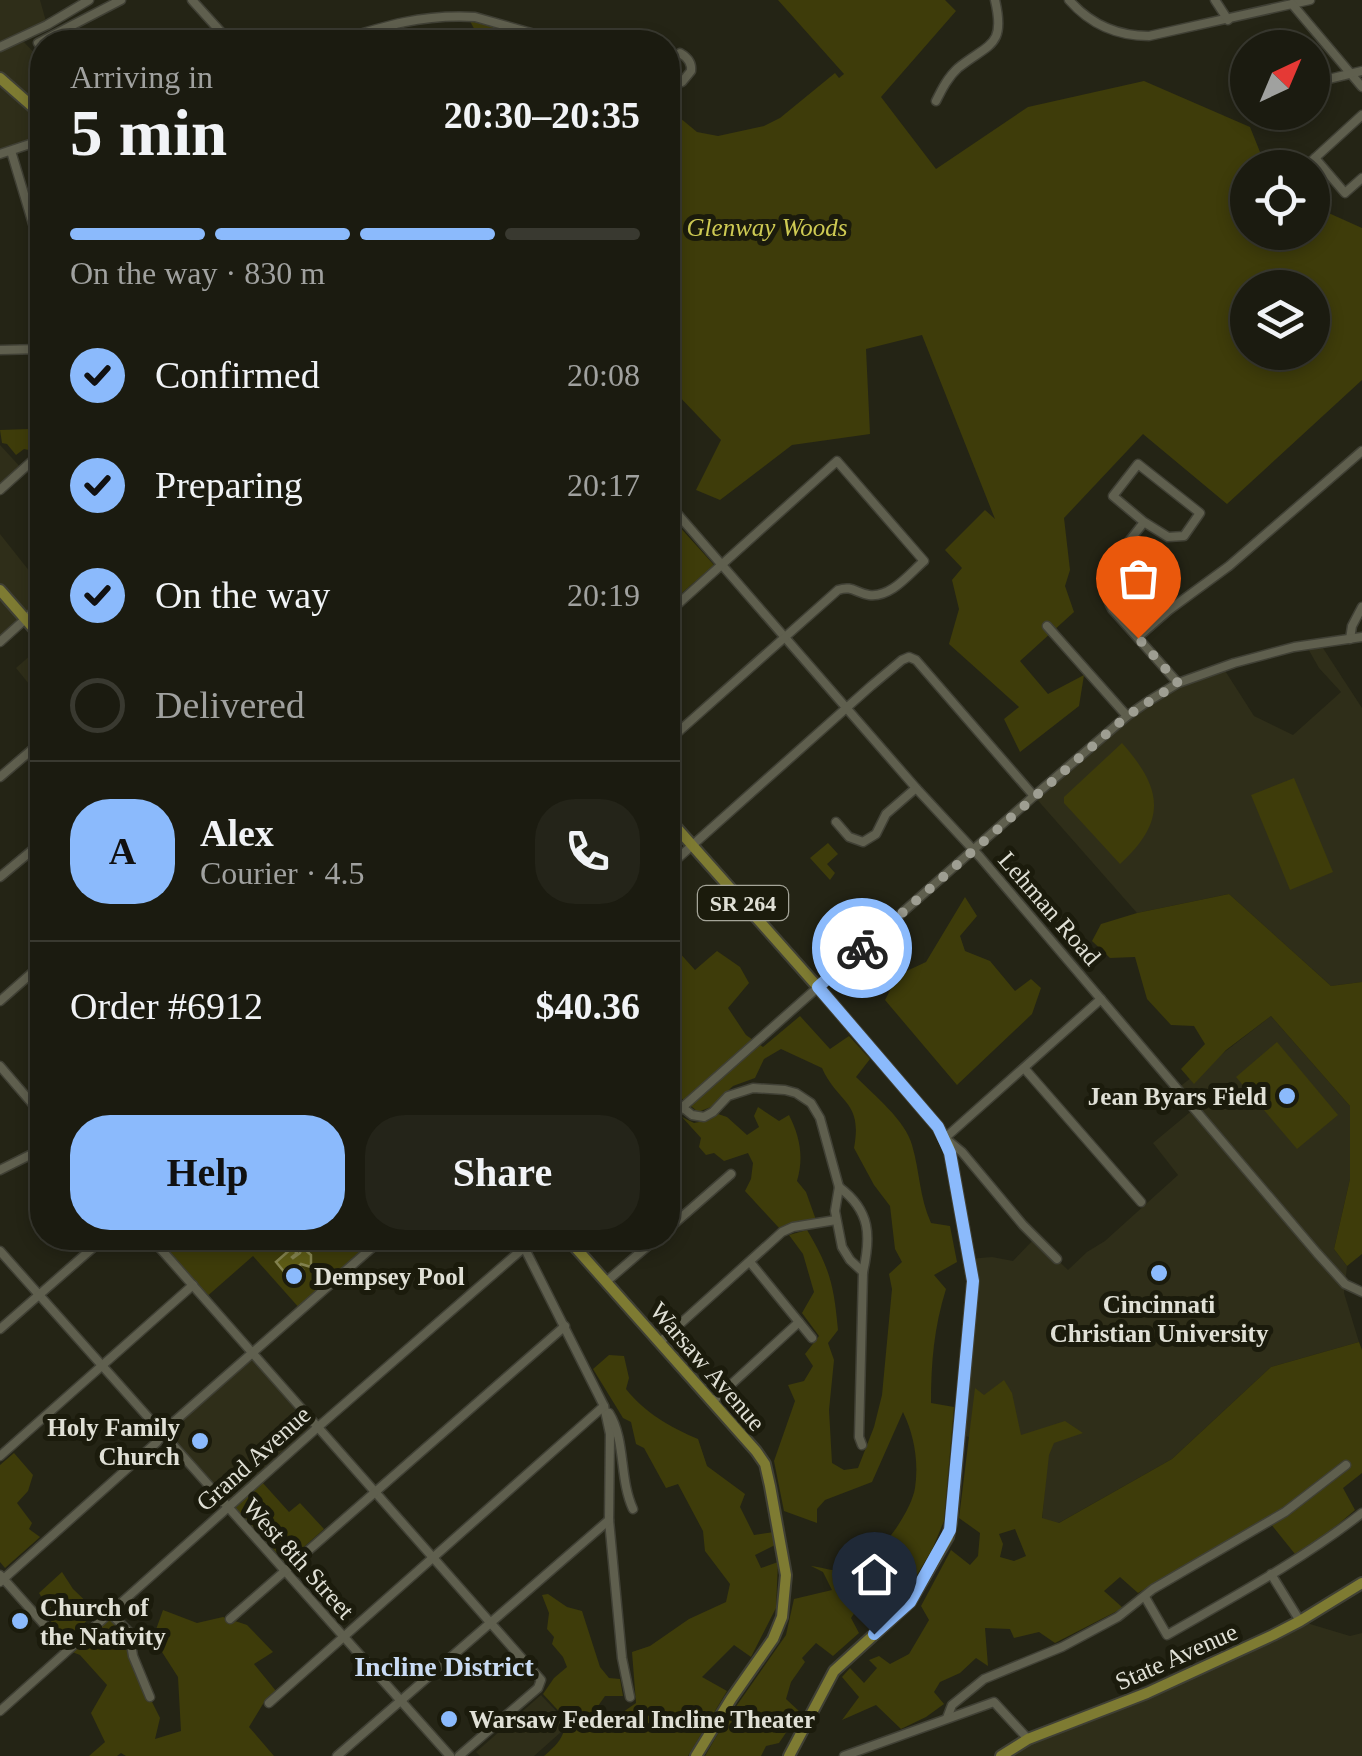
<!DOCTYPE html>
<html lang="en">
<head>
<meta charset="utf-8">
<style>
  :root { --surface:#1b1b10; --page:#242419; --text:#f1f3f6; --muted:#a0a19f; --line:#393930; --accent:#8bbafc }
  body { margin:0; font-family:"Times New Roman",serif; background:var(--page); color:var(--text); height:100vh; display:flex; flex-direction:column; font-size:38px; white-space:nowrap }
  * { box-sizing:border-box; margin:0 }
  p { font-size:32px; color:var(--muted) }
  .icon { flex:none; width:55px; height:55px; fill:none; stroke:currentColor; stroke-width:2; stroke-linecap:round; stroke-linejoin:round }
  .map { position:relative; flex:1; overflow:hidden }
  .details { position:absolute; left:30px; top:30px; width:650px; height:1220px; display:flex; flex-direction:column; background:var(--surface); border-radius:40px; box-shadow:0 5px 15px #0003,0 0 0 2px var(--line) }
  .details>* { flex:none }
  .needle { width:65px; rotate:44deg }
  .fabs { position:absolute; left:1230px; top:30px; display:grid; gap:20px }
  .fabs a { display:grid; place-items:center; width:100px; height:100px; border-radius:50%; background:var(--surface); box-shadow:0 5px 15px #0003,0 0 0 2px var(--line); font-size:50px }
  .pin { position:absolute; display:grid; place-items:center; width:85px; height:85px; color:#fff; margin:-102px -42px; border-radius:50% 50% 50% 0; rotate:-45deg; box-shadow:0 0 10px #0007 }
  .pin .icon { rotate:45deg }
  .courier { position:absolute; display:grid; place-items:center; width:100px; height:100px; margin:-50px; border:8px solid #8bbafc; border-radius:50%; background:#fff; color:#222; box-shadow:0 2px 12px #0007 }
  .summary em { font-style:normal; font-weight:600 }
  .summary div { display:flex; flex-direction:column-reverse }
  .summary { display:flex; align-items:center; justify-content:space-between; height:170px; padding:0 40px }
  h1 { font-size:65px; font-weight:600; line-height:75px }
  .bar { display:grid; grid-template-columns:repeat(4,1fr); gap:15px 10px; align-content:center; height:120px; padding:0 40px }
  .bar i { height:12px; border-radius:8px; background:var(--line) }
  .bar .active { background:var(--accent) }
  .bar p { grid-column:span 4 }
  .line { display:flex; align-items:center; gap:25px; padding:0 40px; border-top:2px solid var(--line) }
  .line div { flex:1 }
  .round { display:grid; place-items:center; flex:none; width:105px; height:105px; border-radius:40px; background:var(--page) }
  ol { padding:0 40px; list-style:none }
  li { display:flex; align-items:center; gap:30px; height:110px }
  li p { margin-inline-start:auto }
  li .icon { padding:10px; border-radius:50%; background:var(--accent); color:#111; stroke-width:4 }
  li:last-child { color:var(--muted) }
  li i { width:55px; height:55px; border:5px solid var(--line); border-radius:50% }
  .action { display:flex; gap:20px; margin-top:auto; padding:20px 40px }
  .action a { flex:1; height:115px; border-radius:40px; background:var(--accent); color:#111; font-size:40px; font-weight:600; line-height:115px; text-align:center }
  .action a+a { background:var(--page); color:var(--text) }
  .map>svg:first-child { display:block }
  .built { fill:#2f2e19 }
  .green { fill:#3e3c0a; fill-rule:evenodd }
  .water { fill:#5e5c16; stroke:#858450; stroke-width:2.5 }
  .lines { fill:none; stroke-linecap:round; stroke-linejoin:round }
  .minor-casing { stroke:#404035; stroke-width:11 }
  .major-casing { stroke:#404035; stroke-width:14 }
  .minor { stroke:#5f5f4e; stroke-width:8 }
  .major { stroke:#7e7b32; stroke-width:10 }
  .done { stroke:#9e9e92; stroke-width:10; stroke-dasharray:0 18 }
  .route { stroke:#8bbafc; stroke-width:12 }
  .poi-dot { fill:#8bbafc; stroke:#1b1b0c; stroke-width:4 }
  .labels { text-anchor:middle; stroke-width:10; stroke-linejoin:round; paint-order:stroke }
  .shield { fill:#1b1b0c; stroke:#a5a599; stroke-width:2.5 }
  .shield-label { font-size:22px; font-weight:bold; fill:#e0e0d6 }
  .park-label { font-size:25px; font-style:italic; fill:#ceca53; stroke:#1b1b0c }
  .street-label { font-size:25px; fill:#e0e0d6; stroke:#1b1b0c }
  .poi-label { font-size:25px; font-weight:bold; fill:#e0e0d6; stroke:#1b1b0c; text-anchor:start }
  .neighbourhood-label { font-size:28px; font-weight:bold; fill:#c9dbf4; stroke:#1b1b0c }
</style>
</head>
<body>
<div class="map">
<svg width="1362" height="1756" viewBox="0 0 1362 1756">
  <rect width="100%" height="100%" fill="#242415"/>
  <g class="built">
    <path d="M 0,0 L 40,0 L 47,25 L 20,38 L 42,61 L 42,139 L 0,154 Z"/>
    <path d="M 0,445 L 23,470 L 0,490 Z"/>
    <path d="M 0,534 L 42,587 L 42,604 L 0,642 Z"/>
    <path d="M 1319,642 L 1362,708 L 1362,982 L 1331,986 L 1229,894 L 1137,913 L 1034,796 L 1147,702 L 1222,666 L 1254,716 L 1293,735 L 1341,692 L 1319,668 L 1306,645 Z"/>
    <path d="M 40,647 L 42,649 L 42,691 L 38,695 L 16,668 Z"/>
    <path d="M 1271,1016 L 1350,1106 L 1350,1179 L 1334,1249 L 1347,1266 L 1344,1293 L 1359,1342 L 1271,1367 L 1172,1459 L 1041,1533 L 1047,1461 L 959,1434 L 969,1259 L 992,1257 L 1013,1261 L 1035,1238 L 1068,1270 L 1087,1252 L 1105,1241 L 1178,1175 L 1153,1143 L 1195,1108 L 1178,1088 Z"/>
    <path d="M 252,1354 L 318,1427 L 228,1508 L 163,1434 Z"/>
    <path d="M 1300,1621 L 1350,1636 L 1362,1633 L 1362,1756 L 1001,1756 L 1147,1693 Z"/>
    <path d="M 541,1695 L 560,1715 L 561,1732 L 534,1756 L 480,1756 L 476,1752 Z"/>
  </g>
  <g class="green">
    <path d="M 778,0 L 945,0 L 956,11 L 881,97 L 936,169 L 1028,107 L 1144,81 L 1250,127 L 1266,167 L 1248,168 L 1248,232 L 1312,232 L 1313,206 L 1362,228 L 1362,380 L 1227,504 L 1143,434 L 1064,518 L 1070,570 L 1065,586 L 1074,612 L 1020,661 L 1048,694 L 1084,675 L 1079,706 L 1020,752 L 1004,719 L 1019,707 L 949,644 L 959,609 L 952,580 L 962,568 L 945,550 L 985,510 L 995,519 L 922,335 L 866,349 L 870,434 L 792,445 L 720,500 L 696,490 L 721,440 L 673,390 L 668,391 L 668,108 L 697,132 L 718,136 L 764,126 L 780,118 L 835,73 L 839,78 L 844,74 ZM 1248,288 L 1312,288 L 1312,352 L 1248,352 Z"/>
    <path d="M 470,21 L 546,42 L 481,42 Z"/>
    <path d="M 30,429 L 36,437 L 31,442 L 29,450 L 24,449 L 16,455 L 7,444 L 2,443 L 0,430 Z"/>
    <path d="M 668,514 L 714,565 L 668,605 Z"/>
    <path d="M 1122,743 C 1163,789 1167,821 1120,864 L 1064,803 L 1064,797 Z"/>
    <path d="M 1294,778 L 1333,872 L 1290,890 L 1251,795 Z"/>
    <path d="M 828,843 L 838,854 L 827,864 L 835,873 L 830,880 L 810,858 Z"/>
    <path d="M 1229,894 L 1331,986 L 1362,982 L 1362,1254 L 1347,1266 L 1334,1249 L 1350,1179 L 1350,1106 L 1271,1016 L 1226,1050 L 1194,1084 L 1181,1069 L 1205,1044 L 1194,1026 L 1171,1025 L 1147,999 L 1135,957 L 1110,958 L 1092,941 L 1101,924 L 1137,913 Z"/>
    <path d="M 965,897 L 977,916 L 960,936 L 965,951 L 990,961 L 1015,991 L 1031,979 L 1041,988 L 1032,1014 L 957,1085 L 885,1000 L 898,975 L 926,962 Z"/>
    <path d="M 668,940 L 695,970 L 717,951 L 740,967 L 749,983 L 728,1008 L 746,1035 L 763,1047 L 800,1016 L 830,1049 L 849,1036 L 870,1059 L 856,1077 C 873,1094 906,1121 912,1145 C 920,1172 919,1196 931,1223 L 950,1226 L 957,1262 L 934,1275 L 946,1289 C 934,1327 931,1363 931,1403 L 954,1407 L 944,1521 L 932,1550 L 904,1596 L 884,1613 L 865,1597 L 851,1618 L 859,1633 L 833,1656 L 816,1643 L 802,1658 L 805,1662 L 791,1682 L 786,1699 L 800,1712 L 779,1743 L 766,1746 L 761,1756 L 705,1756 L 723,1725 L 786,1635 L 794,1599 L 832,1590 L 823,1572 L 811,1566 C 821,1567 832,1571 842,1571 C 871,1571 911,1514 915,1488 C 919,1461 914,1435 903,1412 L 872,1482 L 825,1500 L 817,1509 L 817,1523 L 784,1511 L 774,1461 L 795,1401 L 788,1385 L 804,1381 L 813,1366 L 805,1354 L 819,1336 L 802,1313 L 814,1292 L 803,1254 L 789,1235 L 807,1230 C 830,1268 834,1286 838,1330 L 828,1343 L 834,1360 L 829,1410 L 832,1463 L 844,1470 L 858,1468 L 874,1427 L 882,1395 L 892,1289 L 889,1274 L 902,1262 L 895,1249 L 890,1206 L 874,1185 L 854,1148 C 863,1100 838,1104 822,1068 L 781,1049 L 764,1059 L 755,1078 L 733,1086 L 711,1107 L 698,1112 L 675,1093 L 677,1078 L 668,1080 Z"/>
    <path d="M 1277,1042 L 1338,1115 L 1297,1149 L 1236,1077 Z"/>
    <path d="M 758,1107 L 779,1121 L 789,1115 C 800,1137 804,1157 797,1181 L 806,1192 L 816,1220 L 780,1229 L 745,1191 L 751,1179 L 753,1163 L 748,1153 L 724,1161 L 714,1153 L 706,1155 L 699,1147 L 701,1138 L 682,1117 L 694,1123 L 709,1120 L 718,1114 L 727,1117 L 747,1135 L 759,1127 L 754,1116 Z"/>
    <path d="M 151,1238 L 383,1238 L 301,1310 L 253,1256 L 204,1299 Z"/>
    <path d="M 1359,1342 L 1362,1350 L 1362,1473 L 1343,1488 L 1355,1510 L 1328,1533 L 1295,1554 L 1266,1518 L 1138,1593 L 1120,1577 L 1104,1591 L 1123,1608 L 1055,1643 L 1039,1632 L 1014,1638 L 1010,1629 L 985,1628 L 988,1666 L 976,1658 L 960,1673 L 940,1682 L 934,1692 L 944,1704 L 926,1717 L 901,1729 L 876,1705 L 842,1720 L 859,1697 L 842,1677 L 850,1668 L 864,1683 L 877,1668 L 869,1660 L 879,1656 L 890,1664 L 909,1654 L 929,1620 L 921,1606 L 951,1550 L 970,1565 L 978,1556 L 980,1533 L 959,1518 L 975,1388 L 984,1395 L 1004,1380 L 1012,1393 L 1021,1435 L 1065,1421 L 1083,1433 L 1054,1443 L 1049,1455 L 1042,1518 L 1059,1523 L 1172,1459 L 1271,1367 ZM 1015,1529 L 1026,1556 L 1014,1561 L 1000,1557 L 1003,1544 L 999,1534 Z"/>
    <path d="M 609,1355 L 624,1356 L 629,1378 L 626,1389 C 645,1413 670,1427 698,1439 L 707,1466 L 745,1494 L 740,1507 L 754,1535 L 774,1532 L 775,1545 L 755,1555 L 761,1568 L 778,1562 L 776,1608 L 751,1657 L 734,1645 L 702,1677 L 727,1691 L 688,1756 L 544,1756 C 557,1745 565,1737 566,1719 L 543,1694 L 554,1678 L 567,1667 L 563,1657 L 552,1644 L 554,1637 L 547,1629 L 549,1613 L 542,1595 L 548,1594 L 567,1607 L 582,1611 L 600,1667 L 609,1678 L 620,1679 L 623,1696 L 605,1696 L 598,1706 L 613,1719 L 636,1703 L 632,1652 L 650,1646 L 689,1619 L 726,1602 L 730,1584 L 705,1551 L 703,1531 L 678,1484 L 666,1488 L 644,1448 L 636,1444 L 631,1422 L 623,1418 L 593,1369 Z"/>
    <path d="M 14,1453 L 33,1475 L 28,1491 L 17,1503 L 32,1523 L 29,1529 L 40,1537 L 5,1568 L 0,1562 L 0,1465 Z"/>
    <path d="M 262,1482 L 289,1512 L 300,1503 L 324,1529 L 286,1563 L 234,1507 Z"/>
    <path d="M 62,1572 L 73,1589 L 97,1612 L 67,1638 L 40,1610 L 46,1604 L 39,1593 Z"/>
    <path d="M 163,1610 L 197,1623 L 223,1617 L 247,1625 L 273,1652 L 254,1664 L 276,1691 L 266,1699 L 249,1727 L 274,1756 L 126,1756 L 121,1753 L 117,1756 L 89,1756 L 105,1742 L 91,1713 L 107,1685 L 80,1655 L 67,1650 L 110,1613 L 123,1625 L 146,1690 L 160,1718 L 155,1739 L 181,1731 L 178,1677 L 153,1638 Z"/>
  </g>
  <path class="water" d="M 302,1247 L 311,1255 L 311,1267 L 301,1264 L 299,1266 L 303,1270 L 291,1280 L 276,1262 L 292,1248 L 297,1253 L 292,1257 L 293,1258 L 300,1253 Z"/>
  <g class="lines">
    <defs>
      <g id="minor">
        <path d="M 192,0 L 230,42"/>
        <path d="M 1069,0 C 1090,24 1117,36 1149,36 L 1310,0"/>
        <path d="M 1215,0 L 1228,20"/>
        <path d="M 1292,4 L 1362,87"/>
        <path d="M 334,42 C 384,26 421,14 475,17 L 563,42"/>
        <path d="M 38,43 L 121,0"/>
        <path d="M 0,47 L 47,25 L 89,0"/>
        <path d="M 668,63 L 680,53 C 687,57 692,63 691,71 L 682,82 L 668,86"/>
        <path d="M 1312,83 L 1362,71"/>
        <path d="M 1241,99 L 1248,98"/>
        <path d="M 936,101 C 942,89 948,77 958,68 C 989,43 1006,47 995,0"/>
        <path d="M 11,151 L 42,254"/>
        <path d="M 0,154 L 42,140"/>
        <path d="M 1315,158 L 1345,193 L 1362,178"/>
        <path d="M 1304,168 L 1362,115"/>
        <path d="M 0,350 L 42,349"/>
        <path d="M 0,490 L 42,452"/>
        <path d="M 668,503 L 916,788 L 980,857 L 1317,1253 L 1345,1284 L 1362,1292"/>
        <path d="M 34,517 L 42,527"/>
        <path d="M 1144,522 L 1113,496 L 1138,464 L 1200,513 L 1184,536 L 1168,537 L 1144,522 C 1125,548 1094,575 1112,609 L 1178,683"/>
        <path d="M 668,613 L 837,461 L 924,561 C 909,574 891,598 869,595 C 856,593 852,585 838,590 L 668,741"/>
        <path d="M 1047,626 L 1127,716"/>
        <path d="M 1138,637 L 1169,610 L 1229,566 L 1362,451"/>
        <path d="M 1350,639 L 1352,626 L 1362,607"/>
        <path d="M 0,642 L 42,604"/>
        <path d="M 0,777 L 42,741"/>
        <path d="M 836,822 L 849,837 L 863,842 L 876,834 L 886,814 L 916,788"/>
        <path d="M 668,867 L 871,686 L 902,660 L 909,657 L 916,660 L 1034,796"/>
        <path d="M 0,877 L 42,842"/>
        <path d="M 0,1001 L 42,964"/>
        <path d="M 0,1066 L 42,1115"/>
        <path d="M 1024,1068 L 1141,1202"/>
        <path d="M 682,1107 L 692,1115 L 704,1117 L 713,1112 L 728,1096 L 753,1088 L 785,1090 L 796,1093 L 811,1103 L 820,1118 L 839,1187 L 835,1211 L 842,1247 L 850,1260 L 863,1272 L 859,1437 L 862,1445"/>
        <path d="M 668,1120 L 1034,796 L 1127,716 L 1147,702 L 1178,683 L 1234,663 L 1294,647 L 1362,637"/>
        <path d="M 0,1170 L 42,1149"/>
        <path d="M 839,1187 C 871,1211 871,1236 863,1272"/>
        <path d="M 668,1229 L 731,1174"/>
        <path d="M 151,1238 L 541,1680 L 538,1688 L 459,1756"/>
        <path d="M 524,1247 L 604,1406 L 610,1434 L 609,1520 L 622,1658 L 630,1697"/>
        <path d="M 0,1251 L 450,1756"/>
        <path d="M 1057,1259 L 1023,1225 L 962,1152 L 945,1138 L 1101,999"/>
        <path d="M 750,1262 L 812,1338"/>
        <path d="M 607,1281 L 657,1238"/>
        <path d="M 0,1329 L 104,1238"/>
        <path d="M 660,1342 L 782,1232 L 793,1227 L 836,1220"/>
        <path d="M 712,1402 L 799,1322"/>
        <path d="M 609,1413 C 626,1440 619,1479 633,1509"/>
        <path d="M 0,1456 L 193,1285"/>
        <path d="M 1271,1574 L 1300,1621"/>
        <path d="M 0,1575 L 67,1650"/>
        <path d="M 0,1582 L 157,1442 L 168,1427 L 383,1238"/>
        <path d="M 1145,1597 L 1167,1635 C 1233,1597 1302,1560 1362,1513"/>
        <path d="M 110,1613 L 129,1632 L 133,1656 L 150,1697"/>
        <path d="M 230,1619 L 565,1326"/>
        <path d="M 269,1703 L 604,1406"/>
        <path d="M 0,1711 L 318,1427 L 535,1238"/>
        <path d="M 947,1718 L 952,1705 L 984,1679 L 1062,1647 L 1118,1617 L 1153,1589 L 1285,1512 L 1346,1465"/>
        <path d="M 337,1756 L 609,1520"/>
        <path d="M 844,1756 L 994,1702 L 1028,1739"/>
      </g>
      <g id="major">
        <path d="M 0,78 L 42,115"/>
        <path d="M 0,590 L 42,638"/>
        <path d="M 668,818 L 824,994 L 938,1127 L 949,1147 L 973,1281 L 951,1523 L 948,1537 L 910,1602 L 834,1671 L 789,1756"/>
        <path d="M 567,1238 L 756,1451 L 765,1464 L 770,1486 L 786,1575 L 782,1617 L 773,1639 L 731,1699 L 696,1756"/>
        <path d="M 1001,1756 L 1028,1739 L 1147,1693 L 1273,1635 L 1300,1621 L 1362,1583"/>
      </g>
    </defs>
    <use href="#minor" class="minor-casing"/>
    <use href="#major" class="major-casing"/>
    <use href="#minor" class="minor"/>
    <use href="#major" class="major"/>
  </g>
  <g class="lines">
    <path class="done" d="M 862,948 L 1127,716 L 1178,683 L 1138,638"/>
    <path class="route" d="M 862,948 L 818,987 L 938,1127 L 950,1153 L 973,1281 L 950,1530 L 910,1602 L 874,1634"/>
  </g>
  <g class="poi-dot">
    <circle cx="1287" cy="1096" r="10"/>
    <circle cx="1159" cy="1273" r="10"/>
    <circle cx="294" cy="1276" r="10"/>
    <circle cx="200" cy="1441" r="10"/>
    <circle cx="20" cy="1621" r="10"/>
    <circle cx="449" cy="1719" r="10"/>
  </g>
  <g class="labels">
    <rect class="shield" x="698" y="886" width="90" height="34" rx="8"/>
    <g class="shield-label">
      <text x="743" y="911">SR 264</text>
    </g>
    <g class="park-label">
      <text x="767" y="236">Glenway Woods</text>
    </g>
    <g class="street-label">
      <text transform="translate(1050 908) rotate(49)" y="9">Lehman Road</text>
      <text transform="translate(708 1366) rotate(49)" y="9">Warsaw Avenue</text>
      <text transform="translate(253 1458) rotate(-42)" y="9">Grand Avenue</text>
      <text transform="translate(299 1558) rotate(48)" y="9">West 8th Street</text>
      <text transform="translate(1176 1656) rotate(-24)" y="9">State Avenue</text>
    </g>
    <g class="poi-label">
      <text x="1267" y="1105" text-anchor="end">Jean Byars Field</text>
      <text x="314" y="1285">Dempsey Pool</text>
      <text x="1159" y="1313" text-anchor="middle">Cincinnati<tspan x="1159" dy="29">Christian University</tspan></text>
      <text x="180" y="1436" text-anchor="end">Holy Family<tspan x="180" dy="29">Church</tspan></text>
      <text x="40" y="1616">Church of<tspan x="40" dy="29">the Nativity</tspan></text>
      <text x="469" y="1728">Warsaw Federal Incline Theater</text>
    </g>
    <g class="neighbourhood-label">
      <text x="444" y="1676">Incline District</text>
    </g>
  </g>
</svg>
<div class="fabs">
<a><svg class="needle" viewBox="-14 -14 28 28"><path d="M0-13l5 13h-10z" fill="#e53935"/><path d="M0 13l5-13h-10z" fill="#a0a19f"/></svg></a>
<a><svg class="icon" aria-label="locate" viewBox="0 0 24 24"><circle cx="12" cy="12" r="6"/><path d="M12 2v4M12 18v4M2 12h4M18 12h4"/></svg></a>
<a><svg class="icon" aria-label="layers" viewBox="0 0 24 24"><path d="M12 4l9 5-9 5-9-5zM3 14l9 5 9-5"/></svg></a>
</div>
<div class="pin" style="left:1138px;top:638px;background:#ea580c"><svg class="icon" aria-label="bag" viewBox="0 0 24 24"><path d="M5 8h14l-1 12H6zM9 8a3 3 0 0 1 6 0"/></svg></div>
<div class="pin" style="left:874px;top:1634px;background:#1f2937"><svg class="icon" aria-label="home" viewBox="0 0 24 24"><path d="M3 11l9-7 9 7M6 9v11h12V9"/></svg></div>
<div class="courier" style="left:862px;top:948px"><svg class="icon" aria-label="bike" viewBox="0 0 24 24"><circle cx="6" cy="16" r="4"/><circle cx="18" cy="16" r="4"/><path d="M6 16l4-8h5l3 8M10 8l3 8H6M13 5h3"/></svg></div>
<section class="details">
<div class="summary"><div><h1>5 min</h1><p>Arriving in</p></div><em>20:30–20:35</em></div>
<div class="bar"><i class="active"></i><i class="active"></i><i class="active"></i><i></i><p>On the way · 830 m</p></div>
<ol>
<li><svg class="icon" aria-label="check" viewBox="0 0 24 24"><path d="M5 12l5 5 9-10"/></svg>Confirmed<p>20:08</p></li>
<li><svg class="icon" aria-label="check" viewBox="0 0 24 24"><path d="M5 12l5 5 9-10"/></svg>Preparing<p>20:17</p></li>
<li><svg class="icon" aria-label="check" viewBox="0 0 24 24"><path d="M5 12l5 5 9-10"/></svg>On the way<p>20:19</p></li>
<li><i></i>Delivered</li>
</ol>
<div class="line" style="height:180px"><b class="round" style="background:var(--accent);color:#111">A</b><div><b>Alex</b><p>Courier · 4.5</p></div><a class="round"><svg class="icon" aria-label="phone" viewBox="0 0 24 24"><path d="M5 4h4l2 5-3 2q2 4 5 5l2-3 5 2v4C11 20 4 13 5 4z"/></svg></a></div>
<div class="line" style="height:130px"><div>Order #6912</div><b>$40.36</b></div>
<div class="action"><a>Help</a><a>Share</a></div>
</section>
</div>
</body>
</html>
